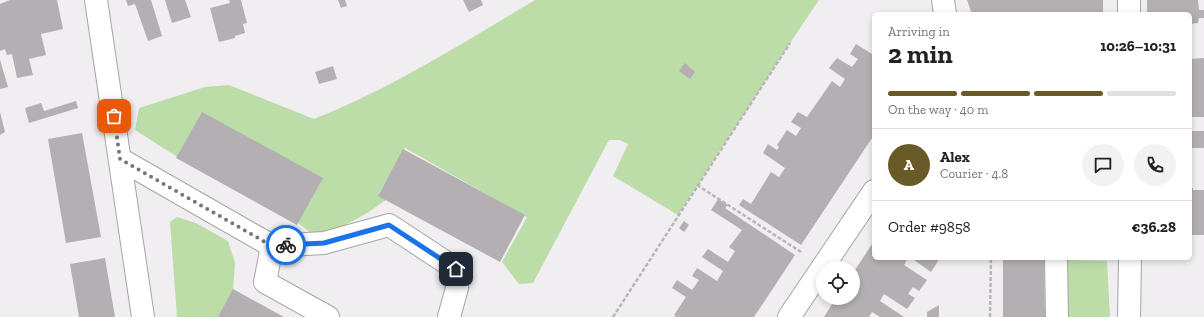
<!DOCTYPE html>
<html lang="en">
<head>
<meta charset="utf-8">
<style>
  :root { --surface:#fff; --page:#f2f2f2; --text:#222; --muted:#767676; --line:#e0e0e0; --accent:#695a28 }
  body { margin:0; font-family:"Zilla Slab",serif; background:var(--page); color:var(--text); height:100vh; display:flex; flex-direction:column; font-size:15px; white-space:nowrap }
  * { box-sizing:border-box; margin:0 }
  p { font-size:13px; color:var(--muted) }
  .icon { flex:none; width:22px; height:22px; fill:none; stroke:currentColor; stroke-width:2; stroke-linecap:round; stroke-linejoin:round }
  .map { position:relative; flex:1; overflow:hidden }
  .details { position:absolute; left:872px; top:12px; width:320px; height:248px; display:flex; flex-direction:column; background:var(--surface); border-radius:6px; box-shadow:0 2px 6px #0003 }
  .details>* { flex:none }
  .controls { position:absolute; left:816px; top:261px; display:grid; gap:8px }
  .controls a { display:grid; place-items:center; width:44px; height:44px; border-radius:50%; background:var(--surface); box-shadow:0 2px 6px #0003; font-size:20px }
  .pin { position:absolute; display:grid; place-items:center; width:34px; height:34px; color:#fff; margin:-17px; border-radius:8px; box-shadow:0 2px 6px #0006 }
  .courier { position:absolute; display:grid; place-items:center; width:40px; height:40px; margin:-20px; border:3px solid #1a73e8; border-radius:50%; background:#fff; color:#222; box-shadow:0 1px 5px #0007 }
  .summary em { font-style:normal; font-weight:800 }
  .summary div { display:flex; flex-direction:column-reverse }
  .summary { display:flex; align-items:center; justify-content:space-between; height:68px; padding:0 16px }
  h1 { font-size:26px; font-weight:800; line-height:30px }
  .bar { display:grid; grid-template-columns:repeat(4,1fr); gap:6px 4px; align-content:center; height:48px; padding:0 16px }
  .bar i { height:5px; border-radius:3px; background:var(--line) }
  .bar .active { background:var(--accent) }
  .bar p { grid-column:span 4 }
  .line { display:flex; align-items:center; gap:10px; padding:0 16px; border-top:1px solid var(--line) }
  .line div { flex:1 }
  .round { display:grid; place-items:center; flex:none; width:42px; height:42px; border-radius:21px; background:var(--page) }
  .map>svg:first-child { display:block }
  .green { fill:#bcdda7 }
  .building { fill:#b3afb3 }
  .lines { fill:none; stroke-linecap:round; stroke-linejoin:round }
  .minor-casing { stroke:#a7a4a8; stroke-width:24 }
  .path { stroke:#b9b6ba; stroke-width:2.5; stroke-dasharray:4 2; stroke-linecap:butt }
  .minor { stroke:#fff; stroke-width:22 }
  .done { stroke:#777678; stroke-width:4; stroke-dasharray:0 7.2 }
  .route { stroke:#1a73e8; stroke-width:5 }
</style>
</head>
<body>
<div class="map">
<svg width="1204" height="317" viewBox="0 0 1204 317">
  <rect width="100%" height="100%" fill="#f1eef2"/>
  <g class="green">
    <path d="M 535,0 L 819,0 L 790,43 L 678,215 L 613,176 L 628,144 L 619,140 L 609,140 L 533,283 L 519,284 L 502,262 L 527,217 L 405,148 L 379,193 L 389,198 L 367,213 L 342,227 L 313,235 L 297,222 L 179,158 L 135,130 L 139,108 L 205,87 L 229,85 L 314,119 C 392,88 463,43 535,0 Z"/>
    <path d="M 177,217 L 196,223 L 228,241 L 235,263 L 233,291 L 219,317 L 177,317 L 170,222 Z"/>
    <path d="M 1066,260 L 1107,261 L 1110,317 L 1067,317 Z"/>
  </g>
  <g class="building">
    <path d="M 10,0 L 57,0 L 63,29 L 41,34 L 46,55 L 29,59 L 33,75 L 17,78 L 12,54 L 7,55 L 5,49 L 0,51 L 0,4 Z"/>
    <path d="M 126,0 L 151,0 L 162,36 L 148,41 L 135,4 L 128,6 Z"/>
    <path d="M 165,0 L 185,0 L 191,17 L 172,23 Z"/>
    <path d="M 229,0 L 241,0 L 247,23 L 243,24 L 245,33 L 235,36 L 235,38 L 219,42 L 210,8 L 230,3 Z"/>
    <path d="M 338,0 L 345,0 L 347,6 L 341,8 Z"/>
    <path d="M 463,0 L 481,0 L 483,5 L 469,12 Z"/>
    <path d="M 967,0 L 1103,0 L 1103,14 L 972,14 Z"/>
    <path d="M 1147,0 L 1198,0 L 1199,10 L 1204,10 L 1204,18 L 1199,18 L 1198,23 L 1190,24 L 1190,14 L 1147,14 Z"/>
    <path d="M 856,44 L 872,54 L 874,51 L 874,135 L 801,245 L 739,205 L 743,199 L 751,204 L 771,172 L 779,177 L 785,168 L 763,153 L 768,144 L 777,150 L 779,147 L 777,145 L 787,130 L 796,136 L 801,128 L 791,122 L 798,112 L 807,117 L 832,81 L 840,87 L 845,79 L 829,68 L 837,58 L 852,67 L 858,59 L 850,54 Z"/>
    <path d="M 1204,58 L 1204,117 L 1190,117 L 1190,59 Z"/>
    <path d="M 0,60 L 8,87 L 0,89 Z"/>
    <path d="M 685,63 L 695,72 L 690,79 L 679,71 Z"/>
    <path d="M 333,66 L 337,79 L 319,84 L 315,72 Z"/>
    <path d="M 76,101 L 78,108 L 29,123 L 25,108 L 41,103 L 44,111 Z"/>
    <path d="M 0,112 L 5,132 L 0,135 Z"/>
    <path d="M 202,112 L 323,178 L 297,225 L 176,158 Z"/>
    <rect x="1190" y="131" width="14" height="17"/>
    <path d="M 82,133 L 101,237 L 66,243 L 48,139 Z"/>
    <path d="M 403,149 L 525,215 L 500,262 L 378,196 Z"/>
    <path d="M 1190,188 L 1193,188 L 1193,190 L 1204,190 L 1204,235 L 1190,235 Z"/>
    <path d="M 718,199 L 728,205 L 725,208 L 795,255 L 754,317 L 676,317 L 674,315 L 686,297 L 672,288 L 677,280 L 692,290 L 699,280 L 692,276 L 697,268 L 717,281 L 723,271 L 702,257 L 708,249 L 728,262 L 735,251 L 729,247 L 742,230 L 711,210 Z"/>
    <path d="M 684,221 L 689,225 L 684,232 L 679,228 Z"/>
    <path d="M 874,241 L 874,258 L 908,258 L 904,265 L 927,280 L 919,291 L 913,287 L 908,294 L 915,298 L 907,309 L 884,294 L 880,301 L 904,317 L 880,317 L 872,312 L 869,317 L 824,317 L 836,298 L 853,298 L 853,273 Z"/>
    <path d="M 105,258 L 115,317 L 79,317 L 70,264 Z"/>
    <path d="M 911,258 L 940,258 L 931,272 Z"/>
    <path d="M 1003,258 L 1044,258 L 1045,317 L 1003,317 Z"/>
    <path d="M 233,289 L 284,317 L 218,317 Z"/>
    <path d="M 939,305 L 939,317 L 927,317 L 927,312 Z"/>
  </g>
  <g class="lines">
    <defs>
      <g id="minor">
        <path d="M 96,0 L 143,317"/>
        <path d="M 943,0 L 945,14"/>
        <path d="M 1129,0 L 1129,14"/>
        <path d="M 120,159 L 272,246 L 324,243 L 389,225 L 456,269 L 457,288 L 449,317"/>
        <path d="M 272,246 L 265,282 L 328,317"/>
        <path d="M 1056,258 L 1057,317"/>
        <path d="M 789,317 L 874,191"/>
        <path d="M 1129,317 L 1130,258"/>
      </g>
    </defs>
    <use href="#minor" class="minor-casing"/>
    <g class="path">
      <path d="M 697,185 L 801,252"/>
      <path d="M 613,317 L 790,43"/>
      <path d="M 990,317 L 991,258"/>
    </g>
    <use href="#minor" class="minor"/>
  </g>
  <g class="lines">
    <path class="done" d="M 114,116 L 120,159 L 272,246 L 286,245"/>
    <path class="route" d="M 286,245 L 324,243 L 389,225 L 456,269"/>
  </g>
</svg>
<div class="controls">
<a><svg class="icon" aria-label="locate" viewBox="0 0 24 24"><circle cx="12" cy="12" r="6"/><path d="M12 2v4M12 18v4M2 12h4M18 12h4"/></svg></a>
</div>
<div class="pin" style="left:114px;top:116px;background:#ea580c"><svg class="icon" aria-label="bag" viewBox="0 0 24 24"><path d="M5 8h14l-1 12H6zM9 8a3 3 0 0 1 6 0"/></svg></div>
<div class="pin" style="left:456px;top:269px;background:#1f2937"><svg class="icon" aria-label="home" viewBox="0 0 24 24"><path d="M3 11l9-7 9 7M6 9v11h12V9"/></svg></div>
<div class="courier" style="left:286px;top:245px"><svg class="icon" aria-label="bike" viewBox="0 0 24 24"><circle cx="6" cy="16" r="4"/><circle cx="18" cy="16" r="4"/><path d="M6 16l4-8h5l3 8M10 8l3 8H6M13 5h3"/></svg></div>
<section class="details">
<div class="summary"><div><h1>2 min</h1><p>Arriving in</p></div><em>10:26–10:31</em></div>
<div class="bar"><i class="active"></i><i class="active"></i><i class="active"></i><i></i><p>On the way · 40 m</p></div>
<div class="line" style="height:72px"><b class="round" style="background:var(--accent);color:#fff">A</b><div><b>Alex</b><p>Courier · 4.8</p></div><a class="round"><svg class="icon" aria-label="chat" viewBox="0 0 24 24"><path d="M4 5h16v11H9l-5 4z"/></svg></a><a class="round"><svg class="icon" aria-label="phone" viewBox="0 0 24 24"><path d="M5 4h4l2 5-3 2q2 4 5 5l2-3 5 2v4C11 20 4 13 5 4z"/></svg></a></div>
<div class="line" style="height:52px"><div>Order #9858</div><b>€36.28</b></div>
</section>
</div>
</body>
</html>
